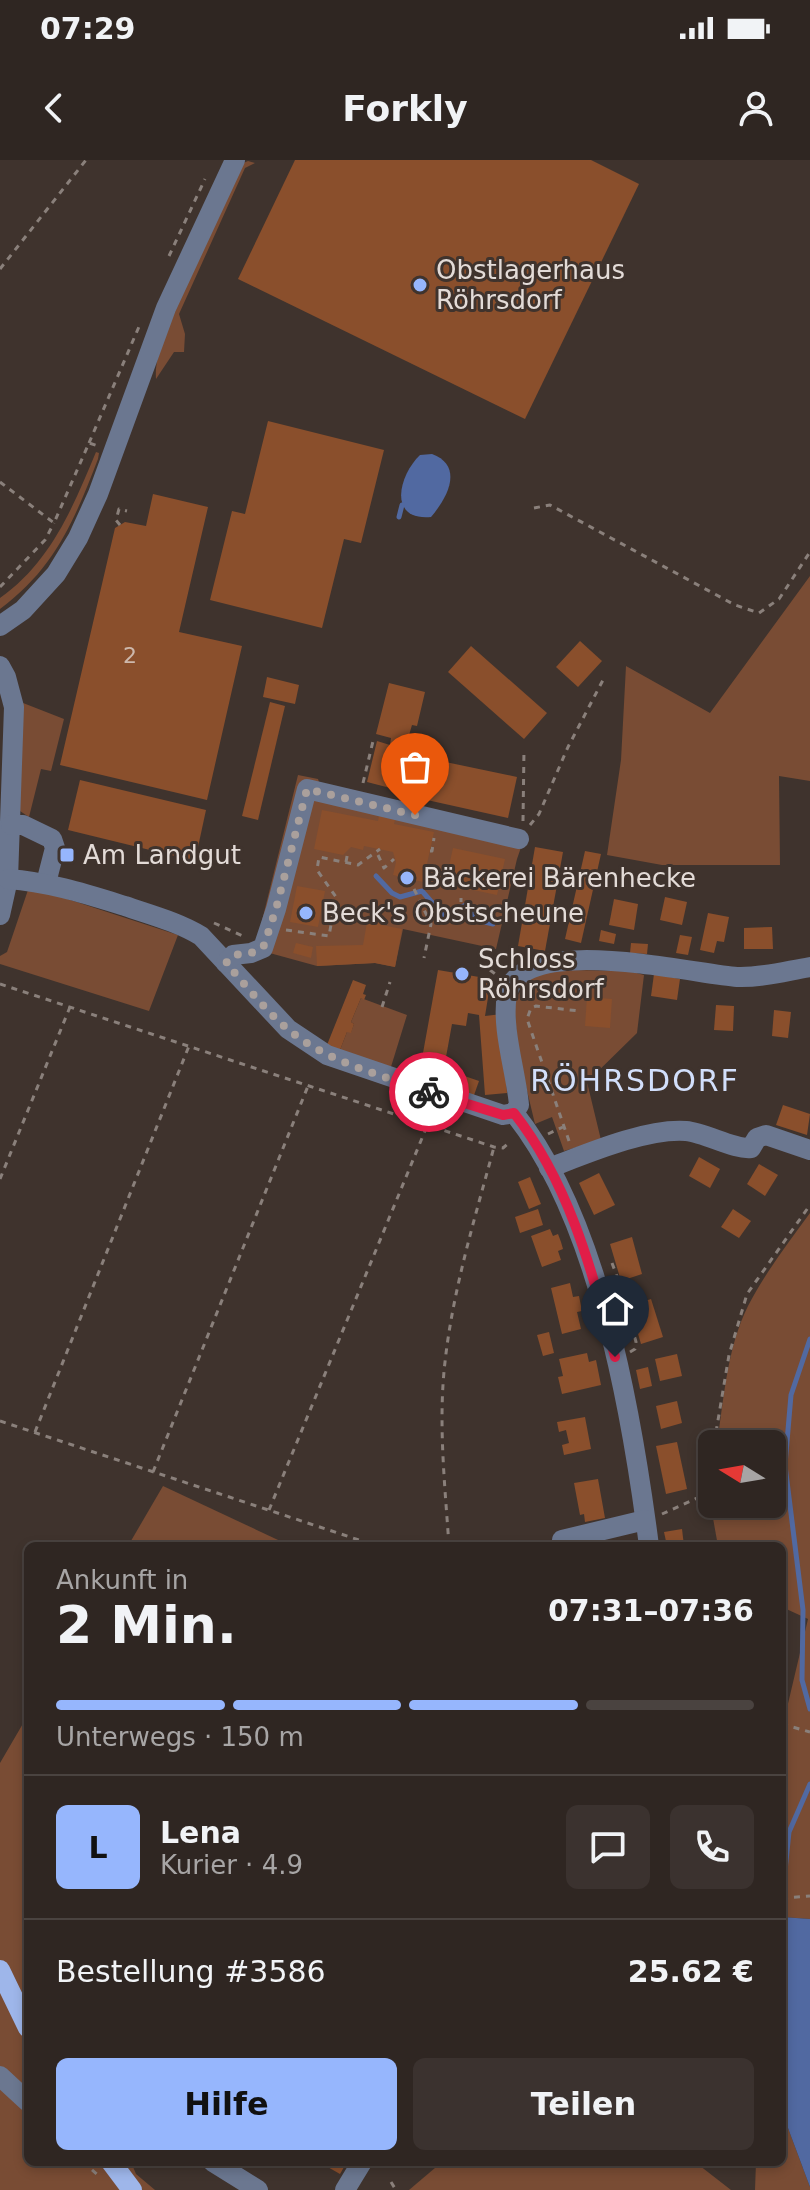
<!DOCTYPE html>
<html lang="de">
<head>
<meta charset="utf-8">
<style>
  :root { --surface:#2f2622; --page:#3b322f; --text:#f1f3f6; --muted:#a7a5a5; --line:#4a4340; --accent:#96b6fd }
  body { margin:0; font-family:"DejaVu Sans",sans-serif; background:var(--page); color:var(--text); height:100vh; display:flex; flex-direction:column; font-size:30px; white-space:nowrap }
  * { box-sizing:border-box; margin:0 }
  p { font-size:26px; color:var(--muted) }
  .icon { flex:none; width:44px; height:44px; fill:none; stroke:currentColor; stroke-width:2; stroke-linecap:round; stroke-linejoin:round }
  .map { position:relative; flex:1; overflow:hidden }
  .sheet { position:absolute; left:24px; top:1382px; width:762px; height:624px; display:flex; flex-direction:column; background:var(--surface); border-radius:12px; box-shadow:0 4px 12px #0003,0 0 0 2px var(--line) }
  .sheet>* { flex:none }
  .needle { width:52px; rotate:281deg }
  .buttons { position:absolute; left:698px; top:1270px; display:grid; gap:16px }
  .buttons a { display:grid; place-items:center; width:88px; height:88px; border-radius:12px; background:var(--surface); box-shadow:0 4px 12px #0003,0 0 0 2px var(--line); font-size:40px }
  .pin { position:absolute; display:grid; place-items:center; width:68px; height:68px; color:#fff; margin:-82px -34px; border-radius:50% 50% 50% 0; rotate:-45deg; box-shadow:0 0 8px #0007 }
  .pin .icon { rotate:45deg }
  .courier { position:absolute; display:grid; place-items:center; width:80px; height:80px; margin:-40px; border:6px solid #e11d48; border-radius:50%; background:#fff; color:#222; box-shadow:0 2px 10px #0007 }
  .head em { font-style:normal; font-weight:800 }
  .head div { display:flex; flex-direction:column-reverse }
  .head { display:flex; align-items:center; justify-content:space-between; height:136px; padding:0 32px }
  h1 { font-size:52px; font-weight:800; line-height:60px }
  .bar { display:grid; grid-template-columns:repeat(4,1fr); gap:12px 8px; align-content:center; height:96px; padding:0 32px }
  .bar i { height:10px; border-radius:6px; background:var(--line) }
  .bar .active { background:var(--accent) }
  .bar p { grid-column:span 4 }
  .line { display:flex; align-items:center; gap:20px; padding:0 32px; border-top:2px solid var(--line) }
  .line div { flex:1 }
  .round { display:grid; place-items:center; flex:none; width:84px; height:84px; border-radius:12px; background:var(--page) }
  .button { display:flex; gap:16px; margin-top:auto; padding:16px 32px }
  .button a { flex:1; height:92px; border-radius:12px; background:var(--accent); color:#111; font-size:32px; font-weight:800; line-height:92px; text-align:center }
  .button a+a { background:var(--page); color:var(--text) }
  .status { display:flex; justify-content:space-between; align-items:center; height:56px; padding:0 40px; background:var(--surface); direction:ltr }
  .status svg { height:22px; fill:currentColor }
  header { display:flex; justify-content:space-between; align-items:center; height:104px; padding:0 32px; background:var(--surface); font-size:36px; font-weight:800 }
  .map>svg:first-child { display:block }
  .green { fill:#794c34 }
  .water { fill:#5169a1 }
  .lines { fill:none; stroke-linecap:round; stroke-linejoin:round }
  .stream { stroke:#5169a1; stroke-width:5 }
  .building { fill:#8a4f2c }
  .path { stroke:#8a807b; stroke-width:3; stroke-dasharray:6 6; stroke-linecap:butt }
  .minor { stroke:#6b7790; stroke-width:20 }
  .major { stroke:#9eb6ea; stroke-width:20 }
  .done { stroke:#aaa09c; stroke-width:8; stroke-dasharray:0 14.4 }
  .route { stroke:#e11d48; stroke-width:10 }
  .poi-dot { fill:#96b6fd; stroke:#3f332d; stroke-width:3 }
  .labels { text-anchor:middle; stroke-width:6; stroke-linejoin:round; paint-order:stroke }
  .number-label { font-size:22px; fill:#cdb8ac }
  .poi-label { font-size:26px; fill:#e3dbd7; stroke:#3f332d; text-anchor:start }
  .quarter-label { font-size:30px; letter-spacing:2px; fill:#d2dffb; stroke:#3f332d }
</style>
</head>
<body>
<div class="status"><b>07:29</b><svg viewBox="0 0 49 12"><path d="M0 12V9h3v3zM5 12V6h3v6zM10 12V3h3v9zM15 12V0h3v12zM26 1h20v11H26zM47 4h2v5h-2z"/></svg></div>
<header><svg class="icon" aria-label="back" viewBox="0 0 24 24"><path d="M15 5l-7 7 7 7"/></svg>Forkly<svg class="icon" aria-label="person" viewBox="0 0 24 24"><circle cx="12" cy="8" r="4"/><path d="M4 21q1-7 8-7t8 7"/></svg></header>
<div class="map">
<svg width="810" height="2030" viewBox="0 0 810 2030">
  <rect width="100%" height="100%" fill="#3f332d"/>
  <g class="green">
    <path d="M 248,1 L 255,3 L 245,8 L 179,154 L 185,174 L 184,192 L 174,192 L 156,219 C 152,173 219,51 241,4 Z"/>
    <path d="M 96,292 L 99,293 L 98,299 C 74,361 55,408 0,449 L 0,438 C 51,402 73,347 96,292 Z"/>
    <path d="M 810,416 L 810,621 L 779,616 L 780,705 L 662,705 L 607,695 L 621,600 L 626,506 L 710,553 Z"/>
    <path d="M 18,541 L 64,559 L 51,611 L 41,609 L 29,657 L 20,651 Z"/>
    <path d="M 298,615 L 318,619 L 320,625 L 526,673 L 517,699 L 496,789 L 403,769 L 395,807 L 375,803 L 317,806 L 255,789 Z"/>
    <path d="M 28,730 L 52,734 L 178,775 L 149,851 L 0,804 L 0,796 L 7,792 Z"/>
    <path d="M 570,810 L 629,811 L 644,815 L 637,873 L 587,922 L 601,980 L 564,991 L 552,957 L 535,964 L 518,893 L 514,841 L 529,818 L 539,813 Z"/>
    <path d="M 361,838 L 407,855 L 390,910 L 340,890 L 347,872 L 351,872 L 354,864 L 351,862 Z"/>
    <path d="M 810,1053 L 810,1759 L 782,1757 L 782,1569 L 808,1459 L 782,1447 L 782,1386 L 718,1386 L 709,1336 L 712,1317 L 712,1344 L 772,1344 L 772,1284 L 717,1284 C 724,1238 727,1188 748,1146 C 765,1113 788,1083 810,1053 Z"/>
    <path d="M 163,1326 L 291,1386 L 128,1386 Z"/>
    <path d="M 28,1555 L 28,2002 L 131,2002 L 136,2014 L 155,2030 L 0,2030 L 0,1603 Z"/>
    <path d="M 782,1952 L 810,2027 L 810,2030 L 755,2030 L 756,2002 L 782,2002 Z"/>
    <path d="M 442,2002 L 695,2002 L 731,2030 L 409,2030 Z"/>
  </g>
  <g class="water">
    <path d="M 432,294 C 464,306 448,337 431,357 C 387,361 399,315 420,295 Z"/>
    <path d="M 782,1757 L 810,1759 L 810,2027 L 782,1952 Z"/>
  </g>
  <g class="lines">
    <g class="stream">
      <path d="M 399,357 L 402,345"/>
      <path d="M 376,716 L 392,733 L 400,737 L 422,731 L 443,755 L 468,744 L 477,760 L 493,764"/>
      <path d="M 810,1179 L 791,1235 L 785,1305 L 803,1450 L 802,1520 L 810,1549"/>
      <path d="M 785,1711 L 789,1672 L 810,1624"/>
    </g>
  </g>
  <g class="building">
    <path d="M 295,0 L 591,0 L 639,24 L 525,259 L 238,119 Z"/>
    <path d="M 268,261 L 384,290 L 361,383 L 344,379 L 322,468 L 210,440 L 232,351 L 245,354 Z"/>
    <path d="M 153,334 L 208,347 L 179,472 L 242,486 L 207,640 L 60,605 L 115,368 L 125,362 L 146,366 Z"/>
    <path d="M 580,481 L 602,501 L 578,527 L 556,507 Z"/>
    <path d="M 471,486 L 547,553 L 524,579 L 448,512 Z"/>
    <path d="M 267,517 L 299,525 L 295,544 L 263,537 Z"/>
    <path d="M 389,523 L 425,532 L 417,566 L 412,565 L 407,582 L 411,583 L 398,630 L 367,622 L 377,581 L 390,585 L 391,578 L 376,574 Z"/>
    <path d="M 270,542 L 285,546 L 258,660 L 242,656 Z"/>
    <path d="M 436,600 L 517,617 L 508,658 L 427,640 Z"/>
    <path d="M 80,620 L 206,650 L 195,701 L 68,670 Z"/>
    <path d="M 322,650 L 378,661 L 379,656 L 395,660 L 394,664 L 434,672 L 423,722 L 393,715 L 396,702 L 393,692 L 364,686 L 363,690 L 351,687 L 343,695 L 314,689 Z"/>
    <path d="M 535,687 L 563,692 L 545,791 L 518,786 Z"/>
    <path d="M 453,688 L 505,699 L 497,735 L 445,724 Z"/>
    <path d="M 585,691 L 601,694 L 581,783 L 565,779 Z"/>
    <path d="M 297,726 L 325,731 L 318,767 L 290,762 Z"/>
    <path d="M 665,737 L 687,742 L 682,765 L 660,760 Z"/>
    <path d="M 614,739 L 638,744 L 634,770 L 609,765 Z"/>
    <path d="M 708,753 L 729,757 L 724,782 L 717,781 L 714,793 L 700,790 Z"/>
    <path d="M 368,757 L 383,760 L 382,765 L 402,769 L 395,807 L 375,803 L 317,806 L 316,786 L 363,785 Z"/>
    <path d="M 772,767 L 773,789 L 744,789 L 744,768 Z"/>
    <path d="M 601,770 L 616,774 L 614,784 L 599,781 Z"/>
    <path d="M 680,775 L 692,777 L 688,795 L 676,793 Z"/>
    <path d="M 296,783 L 313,787 L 311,798 L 293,793 Z"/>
    <path d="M 631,783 L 648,784 L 647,794 L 630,793 Z"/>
    <path d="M 438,810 L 491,819 L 485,856 L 502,854 L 507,933 L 485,935 L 479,855 L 468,853 L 466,866 L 452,864 L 446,897 L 423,893 Z"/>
    <path d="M 654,814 L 680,819 L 677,840 L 651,836 Z"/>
    <path d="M 353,820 L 366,825 L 363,834 L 366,835 L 364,840 L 361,838 L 351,862 L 354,864 L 351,873 L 347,872 L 340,890 L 327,885 Z"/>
    <path d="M 587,837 L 612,839 L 610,868 L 585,866 Z"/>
    <path d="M 716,845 L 734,846 L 733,871 L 714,870 Z"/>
    <path d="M 774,850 L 791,852 L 788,878 L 772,876 Z"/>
    <path d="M 418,900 L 479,921 L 473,938 L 412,918 Z"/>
    <path d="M 783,945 L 810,954 L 807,975 L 776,965 Z"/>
    <path d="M 699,997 L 720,1009 L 710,1028 L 689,1016 Z"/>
    <path d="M 759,1004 L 778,1015 L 765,1036 L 747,1024 Z"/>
    <path d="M 599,1013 L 615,1045 L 594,1055 L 579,1023 Z"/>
    <path d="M 530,1017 L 541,1044 L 529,1049 L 518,1022 Z"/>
    <path d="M 538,1049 L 543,1065 L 520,1073 L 515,1057 Z"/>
    <path d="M 733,1049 L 751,1061 L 739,1078 L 721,1067 Z"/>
    <path d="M 550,1069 L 553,1076 L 558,1074 L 561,1082 L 563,1089 L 558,1091 L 561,1100 L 542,1107 L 531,1076 Z"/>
    <path d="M 632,1077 L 642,1114 L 621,1121 L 610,1084 Z"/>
    <path d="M 570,1123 L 573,1137 L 579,1136 L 582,1151 L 577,1152 L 581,1169 L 562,1174 L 551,1128 Z"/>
    <path d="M 651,1139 L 663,1177 L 641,1184 L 630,1146 Z"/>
    <path d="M 549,1172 L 554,1193 L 543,1196 L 537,1175 Z"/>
    <path d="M 587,1193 L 589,1202 L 596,1200 L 601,1225 L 562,1234 L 558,1217 L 563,1216 L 559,1199 Z"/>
    <path d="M 677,1194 L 682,1216 L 660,1221 L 655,1199 Z"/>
    <path d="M 648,1207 L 652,1226 L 640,1229 L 636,1210 Z"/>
    <path d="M 677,1241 L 682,1263 L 661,1269 L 656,1246 Z"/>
    <path d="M 585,1257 L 591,1289 L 564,1295 L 562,1285 L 569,1283 L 566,1270 L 559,1272 L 557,1262 Z"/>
    <path d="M 677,1282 L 687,1329 L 666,1334 L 656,1286 Z"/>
    <path d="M 598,1319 L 605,1358 L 585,1362 L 584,1354 L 580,1355 L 574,1323 Z"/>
    <path d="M 682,1369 L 684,1386 L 667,1386 L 664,1372 Z"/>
    <path d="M 319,2002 L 347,2002 L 340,2014 Z"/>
  </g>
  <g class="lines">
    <g class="path">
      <path d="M 169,96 L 205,19"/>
      <path d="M 0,109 L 86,0"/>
      <path d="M 89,283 L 141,162"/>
      <path d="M 0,322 L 54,363 L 89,283 L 98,286"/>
      <path d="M 534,348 L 550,345 L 735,445 L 759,453 L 779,439 L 810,392"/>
      <path d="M 120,365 L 116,360 L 119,349 L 127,351"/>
      <path d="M 0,427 L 45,380 L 54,363"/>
      <path d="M 363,623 L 374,577"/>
      <path d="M 523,661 L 524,589"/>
      <path d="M 530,665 L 539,654 L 568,587 L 603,520"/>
      <path d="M 430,691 L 432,691 L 434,678"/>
      <path d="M 378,695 L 384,708 L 394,699"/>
      <path d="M 346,702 L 348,691"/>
      <path d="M 414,729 L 431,764 L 424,798"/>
      <path d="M 461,742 L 461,738"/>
      <path d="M 214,763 L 243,776"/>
      <path d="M 286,770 L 329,776 L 336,737 L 317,710 L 319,697 L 358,705 L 380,689"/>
      <path d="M 490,810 L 499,817"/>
      <path d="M 462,814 L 464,805"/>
      <path d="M 0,824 L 494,987 L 503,988 L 511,981"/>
      <path d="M 382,847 L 390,822"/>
      <path d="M 548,974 L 563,967"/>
      <path d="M 569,981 L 527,859 L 531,848 L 536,846 L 579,851"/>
      <path d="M 0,1019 L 70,847"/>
      <path d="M 612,1103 L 618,1119 L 613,1124"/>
      <path d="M 630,1192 L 635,1189 L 636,1182 L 632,1167 L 635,1165"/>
      <path d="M 0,1261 L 377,1386"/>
      <path d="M 35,1272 L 189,886"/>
      <path d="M 714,1284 L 729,1195 L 747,1134 L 810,1045"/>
      <path d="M 153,1312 L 308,926"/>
      <path d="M 269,1350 L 427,966"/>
      <path d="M 662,1354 L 706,1334 L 712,1302"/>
      <path d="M 449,1386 C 445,1326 438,1262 445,1202 C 453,1129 475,1058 494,987"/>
      <path d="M 782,1564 L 810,1572"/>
      <path d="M 782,1738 L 810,1736"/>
      <path d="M 83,2002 L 99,2016"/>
      <path d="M 391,2022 L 396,2030"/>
    </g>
    <g class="minor">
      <path d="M 0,466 L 23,450 L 56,414 L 78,378 L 98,334 L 166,148 L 235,0"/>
      <path d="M 0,506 L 6,517 L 14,547 L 8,719 L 0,755"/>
      <path d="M 11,665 L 23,665 L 52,679 L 55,688 L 46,723"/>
      <path d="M 8,719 C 49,722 86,734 125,746 C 151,755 178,762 201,776 L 288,869 L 327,895 L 503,955 L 514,953"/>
      <path d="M 226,803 L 233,795 L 251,793 L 263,788 L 276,749 L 307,629 L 519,679"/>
      <path d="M 514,953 C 599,1059 632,1254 649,1386"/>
      <path d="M 514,953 L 519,945 C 516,912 501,867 507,835 C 520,771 692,814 737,817 C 761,818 786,811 810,807"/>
      <path d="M 549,1008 C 586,994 646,968 686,971 C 706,973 735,990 751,988 L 757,978 L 766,975 L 810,990"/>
      <path d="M 562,1380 L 645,1360"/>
      <path d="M 0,1916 L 28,1942"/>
      <path d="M 213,2002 L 258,2030"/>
      <path d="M 345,2030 L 362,2002"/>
    </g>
    <g class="major">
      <path d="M 0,1810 L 28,1868"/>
      <path d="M 111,2002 L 132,2030"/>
    </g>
  </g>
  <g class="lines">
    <path class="done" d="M 415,655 L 307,629 L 276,749 L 263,788 L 251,793 L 233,795 L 226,803 C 250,830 274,862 304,881 C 341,906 388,917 429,932"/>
    <path class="route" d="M 429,932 L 503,955 L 514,953 C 570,1024 592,1112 615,1197"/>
  </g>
  <g class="poi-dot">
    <circle cx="420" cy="125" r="8"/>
    <rect x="59" y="687" width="16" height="16" rx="4"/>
    <circle cx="407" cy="718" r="8"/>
    <circle cx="306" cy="753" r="8"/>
    <circle cx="462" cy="814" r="8"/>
  </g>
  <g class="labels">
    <g class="number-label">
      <text x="130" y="503">2</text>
    </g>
    <g class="poi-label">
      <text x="436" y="119">Obstlagerhaus<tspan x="436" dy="30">Röhrsdorf</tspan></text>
      <text x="83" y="704">Am Landgut</text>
      <text x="423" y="727">Bäckerei Bärenhecke</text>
      <text x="322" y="762">Beck's Obstscheune</text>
      <text x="478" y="808">Schloss<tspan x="478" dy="30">Röhrsdorf</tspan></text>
    </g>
    <g class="quarter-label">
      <text x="635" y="931">RÖHRSDORF</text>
    </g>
  </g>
</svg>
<div class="buttons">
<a><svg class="needle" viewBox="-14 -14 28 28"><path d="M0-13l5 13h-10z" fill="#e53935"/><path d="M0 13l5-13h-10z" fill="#a7a5a5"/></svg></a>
</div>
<div class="pin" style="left:415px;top:655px;background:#ea580c"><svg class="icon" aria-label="bag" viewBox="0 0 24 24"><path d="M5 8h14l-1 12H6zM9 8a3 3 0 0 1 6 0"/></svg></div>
<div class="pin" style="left:615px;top:1197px;background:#1f2937"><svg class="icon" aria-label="home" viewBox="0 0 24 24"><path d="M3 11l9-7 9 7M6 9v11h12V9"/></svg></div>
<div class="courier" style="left:429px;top:932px"><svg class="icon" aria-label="bike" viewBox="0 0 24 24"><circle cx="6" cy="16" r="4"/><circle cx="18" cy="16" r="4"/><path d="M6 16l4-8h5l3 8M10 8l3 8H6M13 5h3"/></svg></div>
<section class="sheet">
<div class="head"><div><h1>2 Min.</h1><p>Ankunft in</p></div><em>07:31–07:36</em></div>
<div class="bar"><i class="active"></i><i class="active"></i><i class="active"></i><i></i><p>Unterwegs · 150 m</p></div>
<div class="line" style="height:144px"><b class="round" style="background:var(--accent);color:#111">L</b><div><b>Lena</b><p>Kurier · 4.9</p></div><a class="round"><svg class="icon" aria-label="chat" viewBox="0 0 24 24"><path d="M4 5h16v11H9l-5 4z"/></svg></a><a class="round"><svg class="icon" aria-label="phone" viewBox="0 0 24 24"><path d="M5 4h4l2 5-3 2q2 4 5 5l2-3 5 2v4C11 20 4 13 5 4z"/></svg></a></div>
<div class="line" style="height:104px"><div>Bestellung #3586</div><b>25.62 €</b></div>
<div class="button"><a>Hilfe</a><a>Teilen</a></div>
</section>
</div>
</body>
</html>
